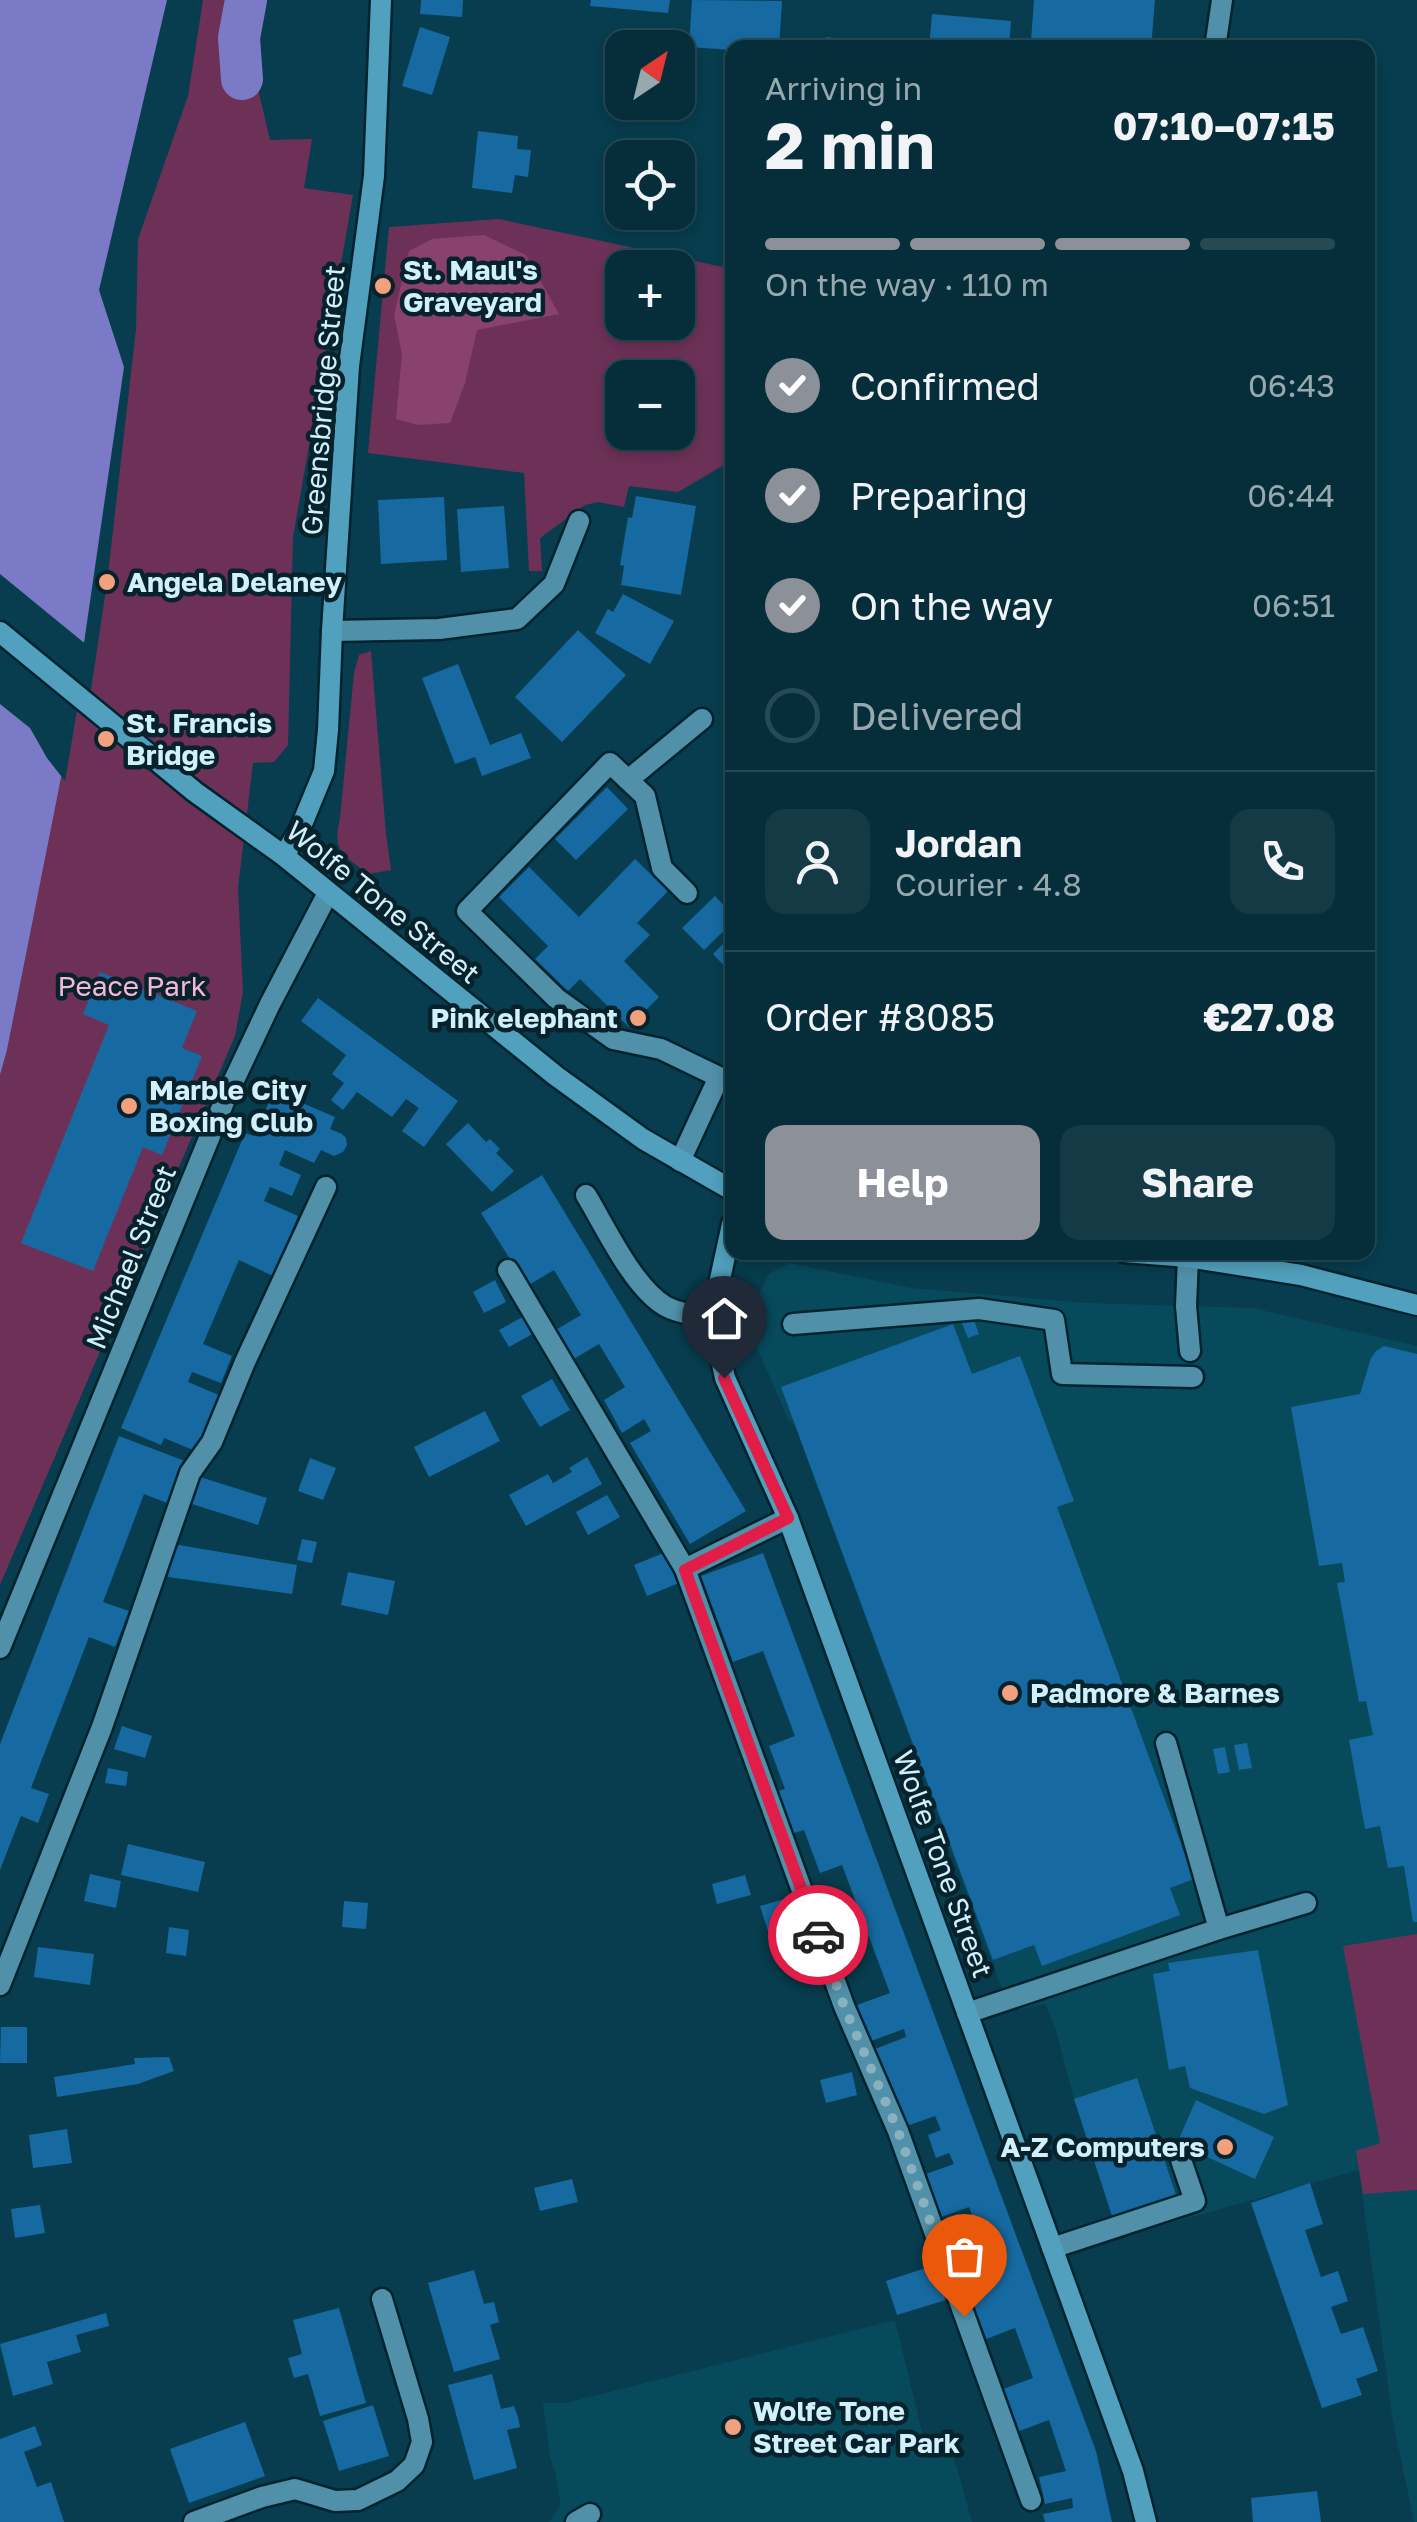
<!DOCTYPE html>
<html lang="en">
<head>
<meta charset="utf-8">
<style>
  :root { --surface:#052e3a; --page:#133a45; --text:#f1f3f6; --muted:#97a8af; --line:#264a54; --accent:#8c9099 }
  body { margin:0; font-family:"Golos Text",sans-serif; background:var(--page); color:var(--text); height:100vh; display:flex; flex-direction:column; font-size:38px; white-space:nowrap }
  * { box-sizing:border-box; margin:0 }
  p { font-size:32px; color:var(--muted) }
  .icon { flex:none; width:55px; height:55px; fill:none; stroke:currentColor; stroke-width:2; stroke-linecap:round; stroke-linejoin:round }
  .map { position:relative; flex:1; overflow:hidden }
  .panel { position:absolute; left:725px; top:40px; width:650px; height:1220px; display:flex; flex-direction:column; background:var(--surface); border-radius:20px; box-shadow:0 5px 15px #0003,0 0 0 2px var(--line) }
  .panel>* { flex:none }
  .needle { width:65px; rotate:35deg }
  .fabs { position:absolute; left:605px; top:30px; display:grid; gap:20px }
  .fabs a { display:grid; place-items:center; width:90px; height:90px; border-radius:20px; background:var(--surface); box-shadow:0 5px 15px #0003,0 0 0 2px var(--line); font-size:50px }
  .pin { position:absolute; display:grid; place-items:center; width:85px; height:85px; color:#fff; margin:-102px -42px; border-radius:50% 50% 50% 0; rotate:-45deg; box-shadow:0 0 10px #0007 }
  .pin .icon { rotate:45deg }
  .courier { position:absolute; display:grid; place-items:center; width:100px; height:100px; margin:-50px; border:8px solid #e11d48; border-radius:50%; background:#fff; color:#222; box-shadow:0 2px 12px #0007 }
  .head em { font-style:normal; font-weight:700 }
  .head div { display:flex; flex-direction:column-reverse }
  .head { display:flex; align-items:center; justify-content:space-between; height:170px; padding:0 40px }
  h1 { font-size:65px; font-weight:700; line-height:75px }
  .bar { display:grid; grid-template-columns:repeat(4,1fr); gap:15px 10px; align-content:center; height:120px; padding:0 40px }
  .bar i { height:12px; border-radius:8px; background:var(--line) }
  .bar .on { background:var(--accent) }
  .bar p { grid-column:span 4 }
  .line { display:flex; align-items:center; gap:25px; padding:0 40px; border-top:2px solid var(--line) }
  .line div { flex:1 }
  .round { display:grid; place-items:center; flex:none; width:105px; height:105px; border-radius:20px; background:var(--page) }
  ol { padding:0 40px; list-style:none }
  li { display:flex; align-items:center; gap:30px; height:110px }
  li p { margin-inline-start:auto }
  li .icon { padding:10px; border-radius:50%; background:var(--accent); color:#fff; stroke-width:4 }
  li:last-child { color:var(--muted) }
  li i { width:55px; height:55px; border:5px solid var(--line); border-radius:50% }
  .primary-button { display:flex; gap:20px; margin-top:auto; padding:20px 40px }
  .primary-button a { flex:1; height:115px; border-radius:20px; background:var(--accent); color:#fff; font-size:40px; font-weight:700; line-height:115px; text-align:center }
  .primary-button a+a { background:var(--page); color:var(--text) }
  .map>svg:first-child { display:block }
  .built { fill:#074a5c }
  .green { fill:#6d3157; fill-rule:evenodd }
  .forest { fill:#89416e }
  .water { fill:#7b7ac6 }
  .pier { fill:#073d4e }
  .lines { fill:none; stroke-linecap:round; stroke-linejoin:round }
  .canal { stroke:#7b7ac6; stroke-width:42 }
  .building { fill:#166aa1 }
  .service-casing { stroke:#00232e; stroke-width:25 }
  .minor-casing { stroke:#00232e; stroke-width:25 }
  .tertiary-casing { stroke:#00232e; stroke-width:25 }
  .secondary-casing { stroke:#00232e; stroke-width:25 }
  .service { stroke:#5090a8; stroke-width:20 }
  .minor { stroke:#5090a8; stroke-width:20 }
  .tertiary { stroke:#5090a8; stroke-width:20 }
  .secondary { stroke:#51a0bd; stroke-width:20 }
  .done { stroke:#8ab1bf; stroke-width:10; stroke-dasharray:0 18 }
  .route { stroke:#e11d48; stroke-width:12 }
  .poi-dot { fill:#f2a17e; stroke:#07222b; stroke-width:4 }
  .labels { text-anchor:middle; stroke-width:9; stroke-linejoin:round; paint-order:stroke }
  .poi-label { font-size:28px; font-weight:bold; fill:#d0f0fc; stroke:#07222b; text-anchor:start }
  .street-label { font-size:28px; fill:#d0f0fc; stroke:#07222b }
  .park-label { font-size:28px; fill:#f5b6da; stroke:#07222b }
</style>
</head>
<body>
<div class="map">
<svg width="1417" height="2522" viewBox="0 0 1417 2522">
  <rect width="100%" height="100%" fill="#073d4e"/>
  <g class="built">
    <path d="M 789,1263 L 911,1288 L 1087,1303 L 1253,1308 L 1417,1346 L 1417,2522 L 1414,2522 L 1392,2416 L 1359,2170 L 1111,2240 L 1113,2219 L 1074,2099 L 1055,2027 L 1045,2004 L 1010,2011 L 795,1426 L 788,1419 L 752,1336 L 759,1295 L 769,1274 Z"/>
    <path d="M 895,2320 L 928,2457 L 952,2450 L 972,2522 L 549,2522 L 561,2505 L 555,2472 L 550,2457 L 543,2403 L 566,2403 Z"/>
  </g>
  <g class="green">
    <path d="M 203,0 L 232,0 L 223,46 L 237,90 L 258,89 L 270,140 L 312,139 L 304,188 L 353,195 L 293,537 L 288,745 L 274,762 L 253,763 L 238,888 L 243,992 L 235,1036 L 0,1585 L 0,1075 L 7,1050 L 73,712 L 89,703 L 107,583 L 136,329 L 138,239 L 188,96 Z"/>
    <path d="M 499,219 L 732,269 L 732,450 L 729,462 L 678,492 L 629,486 L 624,507 L 598,502 L 585,505 L 540,538 L 542,571 L 529,571 L 524,473 L 368,453 L 389,227 ZM 622,268 L 678,268 L 678,322 L 622,322 ZM 622,378 L 678,378 L 678,432 L 622,432 Z"/>
    <path d="M 371,651 L 386,834 L 391,870 L 368,874 C 343,854 332,853 340,818 L 354,673 L 359,655 Z"/>
    <path d="M 1417,1934 L 1417,2190 L 1363,2194 L 1356,2151 L 1380,2143 L 1343,1946 Z"/>
  </g>
  <path class="forest" d="M 484,235 L 526,255 L 559,314 L 477,330 L 465,383 L 450,423 L 418,425 L 396,419 L 402,354 L 394,315 L 409,251 L 432,239 Z"/>
  <path class="water" d="M 0,0 L 167,0 L 99,290 L 124,367 L 74,712 L 7,1050 L 0,1075 Z"/>
  <path class="pier" d="M 0,574 L 88,646 L 65,781 L 47,758 L 30,728 L 0,704 Z"/>
  <g class="lines">
    <path class="canal" d="M 242,79 L 239,38 L 246,0"/>
  </g>
  <g class="building">
    <path d="M 421,0 L 463,0 L 462,17 L 420,14 Z"/>
    <path d="M 591,0 L 670,0 L 668,13 L 590,6 Z"/>
    <path d="M 692,0 L 782,1 L 779,48 L 732,48 L 732,50 L 689,47 Z"/>
    <path d="M 1034,0 L 1155,0 L 1151,48 L 1104,48 L 1078,43 L 1031,40 Z"/>
    <path d="M 932,14 L 1011,21 L 1009,48 L 929,48 Z"/>
    <path d="M 420,27 L 450,37 L 432,95 L 402,86 Z"/>
    <path d="M 826,37 L 902,45 L 901,48 L 825,48 Z"/>
    <path d="M 478,131 L 518,136 L 517,149 L 531,150 L 528,177 L 515,175 L 512,193 L 472,188 Z"/>
    <path d="M 636,496 L 696,506 L 681,595 L 621,585 L 624,566 L 620,565 L 628,517 L 632,518 Z"/>
    <path d="M 444,497 L 447,560 L 381,564 L 378,500 Z"/>
    <path d="M 504,506 L 509,568 L 461,572 L 457,509 Z"/>
    <path d="M 623,594 L 674,621 L 650,664 L 595,633 L 608,609 L 613,612 Z"/>
    <path d="M 578,630 L 626,675 L 562,742 L 515,697 Z"/>
    <path d="M 458,664 L 490,745 L 521,733 L 531,758 L 482,776 L 475,757 L 455,764 L 422,678 Z"/>
    <path d="M 607,787 L 628,809 L 576,860 L 555,839 Z"/>
    <path d="M 635,859 L 668,891 L 637,923 L 650,935 L 624,961 L 659,997 L 629,1027 L 580,979 L 568,991 L 535,959 L 548,946 L 499,897 L 529,867 L 579,917 Z"/>
    <path d="M 715,896 L 732,914 L 732,923 L 704,950 L 682,928 Z"/>
    <path d="M 732,935 L 732,974 L 713,954 Z"/>
    <path d="M 100,972 L 197,1011 L 182,1048 L 202,1056 L 162,1155 L 143,1147 L 93,1271 L 21,1243 L 109,1025 L 83,1014 Z"/>
    <path d="M 318,998 L 458,1101 L 424,1147 L 402,1131 L 419,1108 L 406,1099 L 392,1117 L 357,1092 L 343,1110 L 331,1100 L 344,1083 L 332,1074 L 346,1055 L 301,1021 Z"/>
    <path d="M 274,1091 L 335,1117 L 330,1129 L 342,1134 L 346,1138 L 347,1145 L 343,1152 L 334,1156 L 321,1150 L 314,1163 L 285,1150 L 279,1165 L 301,1175 L 292,1196 L 270,1187 L 264,1201 L 298,1216 L 273,1276 L 239,1260 L 203,1344 L 232,1356 L 221,1383 L 192,1372 L 188,1382 L 221,1396 L 198,1452 L 164,1438 L 161,1445 L 121,1428 L 245,1133 L 254,1136 Z"/>
    <path d="M 468,1123 L 486,1142 L 490,1139 L 500,1149 L 496,1153 L 514,1171 L 492,1192 L 446,1144 Z"/>
    <path d="M 542,1175 L 746,1511 L 690,1544 L 630,1443 L 651,1431 L 644,1419 L 622,1433 L 604,1400 L 625,1387 L 599,1344 L 572,1360 L 554,1331 L 581,1315 L 554,1270 L 527,1286 L 481,1213 Z"/>
    <path d="M 495,1280 L 506,1302 L 484,1313 L 473,1292 Z"/>
    <path d="M 526,1315 L 536,1332 L 509,1347 L 499,1330 Z"/>
    <path d="M 973,1317 L 979,1334 L 968,1338 L 961,1321 Z"/>
    <path d="M 953,1324 L 972,1374 L 1020,1356 L 1074,1501 L 1057,1507 L 1194,1879 L 1170,1888 L 1180,1915 L 1042,1966 L 1034,1945 L 993,1960 L 781,1387 Z"/>
    <path d="M 1384,1346 L 1417,1354 L 1417,1922 L 1413,1922 L 1404,1866 L 1388,1868 L 1380,1826 L 1365,1829 L 1349,1740 L 1373,1735 L 1366,1701 L 1359,1702 L 1337,1583 L 1345,1582 L 1342,1563 L 1319,1566 L 1291,1407 L 1360,1394 L 1371,1358 L 1376,1351 Z"/>
    <path d="M 552,1379 L 570,1410 L 540,1427 L 521,1396 Z"/>
    <path d="M 485,1411 L 500,1441 L 429,1477 L 414,1447 Z"/>
    <path d="M 119,1436 L 190,1463 L 172,1505 L 144,1494 L 103,1602 L 129,1611 L 115,1647 L 89,1637 L 31,1788 L 49,1794 L 38,1823 L 21,1816 L 0,1870 L 0,1744 Z"/>
    <path d="M 587,1457 L 602,1484 L 526,1526 L 509,1495 L 548,1474 L 553,1483 L 572,1472 L 569,1468 Z"/>
    <path d="M 310,1458 L 336,1468 L 323,1500 L 298,1491 Z"/>
    <path d="M 200,1477 L 267,1498 L 258,1525 L 192,1504 Z"/>
    <path d="M 607,1495 L 620,1517 L 588,1535 L 576,1512 Z"/>
    <path d="M 302,1539 L 317,1542 L 312,1563 L 297,1560 Z"/>
    <path d="M 173,1544 L 297,1565 L 292,1594 L 168,1577 Z"/>
    <path d="M 666,1552 L 679,1583 L 647,1596 L 634,1565 Z"/>
    <path d="M 763,1553 L 1096,2451 L 1112,2522 L 1045,2522 L 1043,2514 L 1073,2508 L 1072,2498 L 1045,2504 L 1039,2477 L 1066,2471 L 1049,2420 L 1014,2433 L 998,2391 L 1033,2378 L 1015,2328 L 986,2339 L 973,2303 L 980,2300 L 964,2257 L 985,2249 L 969,2207 L 936,2219 L 920,2176 L 954,2164 L 949,2153 L 936,2158 L 928,2135 L 941,2130 L 935,2116 L 904,2127 L 875,2049 L 906,2037 L 904,2029 L 871,2041 L 857,2005 L 890,1993 L 842,1865 L 820,1873 L 804,1830 L 794,1833 L 778,1791 L 785,1789 L 769,1746 L 795,1736 L 763,1651 L 733,1662 L 701,1576 Z"/>
    <path d="M 348,1572 L 395,1581 L 388,1615 L 341,1605 Z"/>
    <path d="M 122,1726 L 152,1736 L 145,1758 L 114,1749 Z"/>
    <path d="M 1247,1743 L 1252,1768 L 1239,1770 L 1234,1745 Z"/>
    <path d="M 1225,1747 L 1230,1772 L 1218,1774 L 1213,1749 Z"/>
    <path d="M 108,1768 L 128,1772 L 126,1786 L 105,1783 Z"/>
    <path d="M 128,1844 L 205,1862 L 198,1892 L 121,1875 Z"/>
    <path d="M 90,1874 L 121,1881 L 116,1908 L 84,1901 Z"/>
    <path d="M 745,1875 L 751,1895 L 717,1904 L 712,1884 Z"/>
    <path d="M 788,1898 L 796,1922 L 768,1931 L 760,1906 Z"/>
    <path d="M 344,1901 L 368,1903 L 366,1929 L 342,1927 Z"/>
    <path d="M 169,1927 L 189,1930 L 186,1956 L 166,1953 Z"/>
    <path d="M 38,1947 L 94,1954 L 90,1985 L 34,1977 Z"/>
    <path d="M 1258,1950 L 1288,2105 L 1264,2114 L 1190,2088 L 1185,2066 L 1169,2070 L 1153,1974 L 1170,1971 L 1168,1963 Z"/>
    <path d="M 1,2027 L 27,2027 L 27,2063 L 0,2063 Z"/>
    <path d="M 169,2057 L 174,2071 L 138,2084 L 57,2097 L 54,2077 L 135,2064 L 134,2058 Z"/>
    <path d="M 852,2072 L 857,2095 L 826,2103 L 820,2080 Z"/>
    <path d="M 1137,2078 L 1177,2198 L 1113,2219 L 1074,2099 Z"/>
    <path d="M 1196,2100 L 1274,2137 L 1255,2179 L 1177,2143 Z"/>
    <path d="M 67,2129 L 72,2163 L 33,2168 L 29,2135 Z"/>
    <path d="M 572,2179 L 578,2202 L 540,2211 L 534,2188 Z"/>
    <path d="M 1310,2183 L 1323,2224 L 1305,2230 L 1321,2277 L 1338,2271 L 1348,2301 L 1331,2307 L 1341,2334 L 1363,2327 L 1378,2371 L 1356,2379 L 1362,2395 L 1322,2408 L 1251,2203 Z"/>
    <path d="M 40,2205 L 45,2233 L 15,2238 L 11,2209 Z"/>
    <path d="M 957,2224 L 965,2244 L 950,2250 L 942,2230 Z"/>
    <path d="M 935,2265 L 946,2300 L 897,2315 L 886,2281 Z"/>
    <path d="M 474,2270 L 484,2304 L 494,2302 L 499,2322 L 490,2325 L 500,2359 L 454,2372 L 428,2283 Z"/>
    <path d="M 339,2308 L 366,2403 L 320,2416 L 308,2374 L 294,2378 L 288,2358 L 302,2354 L 293,2320 Z"/>
    <path d="M 106,2313 L 109,2326 L 76,2335 L 81,2352 L 47,2362 L 53,2384 L 13,2396 L 0,2344 Z"/>
    <path d="M 492,2374 L 501,2409 L 514,2406 L 518,2417 L 520,2427 L 507,2430 L 517,2468 L 474,2480 L 448,2385 Z"/>
    <path d="M 373,2405 L 389,2456 L 339,2471 L 323,2421 Z"/>
    <path d="M 245,2422 L 265,2476 L 189,2503 L 170,2449 Z"/>
    <path d="M 35,2426 L 42,2445 L 24,2452 L 37,2487 L 51,2482 L 64,2522 L 0,2522 L 0,2439 Z"/>
    <path d="M 1317,2491 L 1321,2522 L 1253,2522 L 1251,2498 Z"/>
  </g>
  <g class="lines">
    <defs>
      <g id="service">
        <path d="M 628,780 L 702,719"/>
        <path d="M 680,1161 L 719,1077 L 661,1049 L 613,1039 L 556,998 L 467,911 L 610,763 L 645,796 L 662,868 L 687,893"/>
        <path d="M 1188,1257 L 1186,1306 L 1190,1351"/>
        <path d="M 508,1270 L 685,1569 L 844,2006 L 898,2131 L 1031,2500"/>
        <path d="M 793,1324 L 979,1309 L 1054,1320 L 1062,1374 L 1193,1377"/>
        <path d="M 685,1569 L 788,1518"/>
        <path d="M 1166,1743 L 1219,1929"/>
        <path d="M 0,1985 L 102,1727 L 190,1473 L 212,1442 L 245,1362 L 326,1187"/>
        <path d="M 967,2013 L 1219,1929 L 1306,1903"/>
        <path d="M 1052,2248 L 1195,2201 L 1181,2160"/>
        <path d="M 576,2522 L 590,2514"/>
      </g>
      <g id="minor">
        <path d="M 1215,48 L 1222,0"/>
        <path d="M 332,631 L 439,629 L 517,619 L 554,584 L 579,521"/>
        <path d="M 586,1195 C 606,1228 633,1287 665,1306 C 680,1314 696,1315 712,1316"/>
        <path d="M 194,2522 L 262,2497 L 295,2489 L 335,2501 L 358,2500 L 397,2481 L 414,2465 L 422,2442 L 418,2419 L 382,2299"/>
      </g>
      <path id="tertiary" d="M 0,1648 L 226,1097 L 270,1004 L 328,893"/>
      <g id="secondary">
        <path d="M 0,632 L 195,792 L 284,856 L 556,1076 L 643,1139 L 732,1190"/>
        <path d="M 284,856 L 300,829 L 324,771 L 328,730 L 332,631 L 349,366 L 374,176 L 381,0"/>
        <path d="M 732,1224 L 712,1316 L 725,1378 L 788,1518 L 1133,2471 L 1146,2522"/>
        <path d="M 1124,1252 L 1188,1257 L 1301,1275 L 1417,1305"/>
      </g>
    </defs>
    <use href="#service" class="service-casing"/>
    <use href="#minor" class="minor-casing"/>
    <use href="#tertiary" class="tertiary-casing"/>
    <use href="#secondary" class="secondary-casing"/>
    <use href="#service" class="service"/>
    <use href="#minor" class="minor"/>
    <use href="#tertiary" class="tertiary"/>
    <use href="#secondary" class="secondary"/>
  </g>
  <g class="lines">
    <path class="done" d="M 818,1935 L 844,2006 L 898,2131 L 964,2316"/>
    <path class="route" d="M 724,1378 L 788,1518 L 685,1570 L 818,1935"/>
  </g>
  <g class="poi-dot">
    <circle cx="383" cy="286" r="10"/>
    <circle cx="107" cy="582" r="10"/>
    <circle cx="106" cy="739" r="10"/>
    <circle cx="638" cy="1018" r="10"/>
    <circle cx="129" cy="1106" r="10"/>
    <circle cx="1010" cy="1693" r="10"/>
    <circle cx="1225" cy="2147" r="10"/>
    <circle cx="733" cy="2427" r="10"/>
  </g>
  <g class="labels">
    <g class="poi-label">
      <text x="403" y="280">St. Maul's<tspan x="403" dy="32">Graveyard</tspan></text>
      <text x="127" y="592">Angela Delaney</text>
      <text x="126" y="733">St. Francis<tspan x="126" dy="32">Bridge</tspan></text>
      <text x="618" y="1028" text-anchor="end">Pink elephant</text>
      <text x="149" y="1100">Marble City<tspan x="149" dy="32">Boxing Club</tspan></text>
      <text x="1030" y="1703">Padmore &amp; Barnes</text>
      <text x="1205" y="2157" text-anchor="end">A-Z Computers</text>
      <text x="753" y="2421">Wolfe Tone<tspan x="753" dy="32">Street Car Park</tspan></text>
    </g>
    <g class="street-label">
      <text transform="translate(323 400) rotate(-85)" y="10">Greensbridge Street</text>
      <text transform="translate(383 902) rotate(39)" y="10">Wolfe Tone Street</text>
      <text transform="translate(131 1257) rotate(-68)" y="10">Michael Street</text>
      <text transform="translate(943 1864) rotate(70)" y="10">Wolfe Tone Street</text>
    </g>
    <g class="park-label">
      <text x="132" y="996">Peace Park</text>
    </g>
  </g>
</svg>
<div class="fabs">
<a><svg class="needle" viewBox="-14 -14 28 28"><path d="M0-13l5 13h-10z" fill="#e53935"/><path d="M0 13l5-13h-10z" fill="#97a8af"/></svg></a>
<a><svg class="icon" aria-label="locate" viewBox="0 0 24 24"><circle cx="12" cy="12" r="6"/><path d="M12 2v4M12 18v4M2 12h4M18 12h4"/></svg></a>
<a>+</a>
<a>−</a>
</div>
<div class="pin" style="left:964px;top:2316px;background:#ea580c"><svg class="icon" aria-label="bag" viewBox="0 0 24 24"><path d="M5 8h14l-1 12H6zM9 8a3 3 0 0 1 6 0"/></svg></div>
<div class="pin" style="left:724px;top:1378px;background:#1f2937"><svg class="icon" aria-label="home" viewBox="0 0 24 24"><path d="M3 11l9-7 9 7M6 9v11h12V9"/></svg></div>
<div class="courier" style="left:818px;top:1935px"><svg class="icon" aria-label="car" viewBox="0 0 24 24"><path d="M5 17H2v-5l4-1 3-4h7l3 4 3 1v5h-3M9 17h6M6 11h13"/><circle cx="7" cy="17" r="2"/><circle cx="17" cy="17" r="2"/></svg></div>
<section class="panel">
<div class="head"><div><h1>2 min</h1><p>Arriving in</p></div><em>07:10–07:15</em></div>
<div class="bar"><i class="on"></i><i class="on"></i><i class="on"></i><i></i><p>On the way · 110 m</p></div>
<ol>
<li><svg class="icon" aria-label="check" viewBox="0 0 24 24"><path d="M5 12l5 5 9-10"/></svg>Confirmed<p>06:43</p></li>
<li><svg class="icon" aria-label="check" viewBox="0 0 24 24"><path d="M5 12l5 5 9-10"/></svg>Preparing<p>06:44</p></li>
<li><svg class="icon" aria-label="check" viewBox="0 0 24 24"><path d="M5 12l5 5 9-10"/></svg>On the way<p>06:51</p></li>
<li><i></i>Delivered</li>
</ol>
<div class="line" style="height:180px"><a class="round"><svg class="icon" aria-label="person" viewBox="0 0 24 24"><circle cx="12" cy="8" r="4"/><path d="M4 21q1-7 8-7t8 7"/></svg></a><div><b>Jordan</b><p>Courier · 4.8</p></div><a class="round"><svg class="icon" aria-label="phone" viewBox="0 0 24 24"><path d="M5 4h4l2 5-3 2q2 4 5 5l2-3 5 2v4C11 20 4 13 5 4z"/></svg></a></div>
<div class="line" style="height:130px"><div>Order #8085</div><b>€27.08</b></div>
<div class="primary-button"><a>Help</a><a>Share</a></div>
</section>
</div>
</body>
</html>
